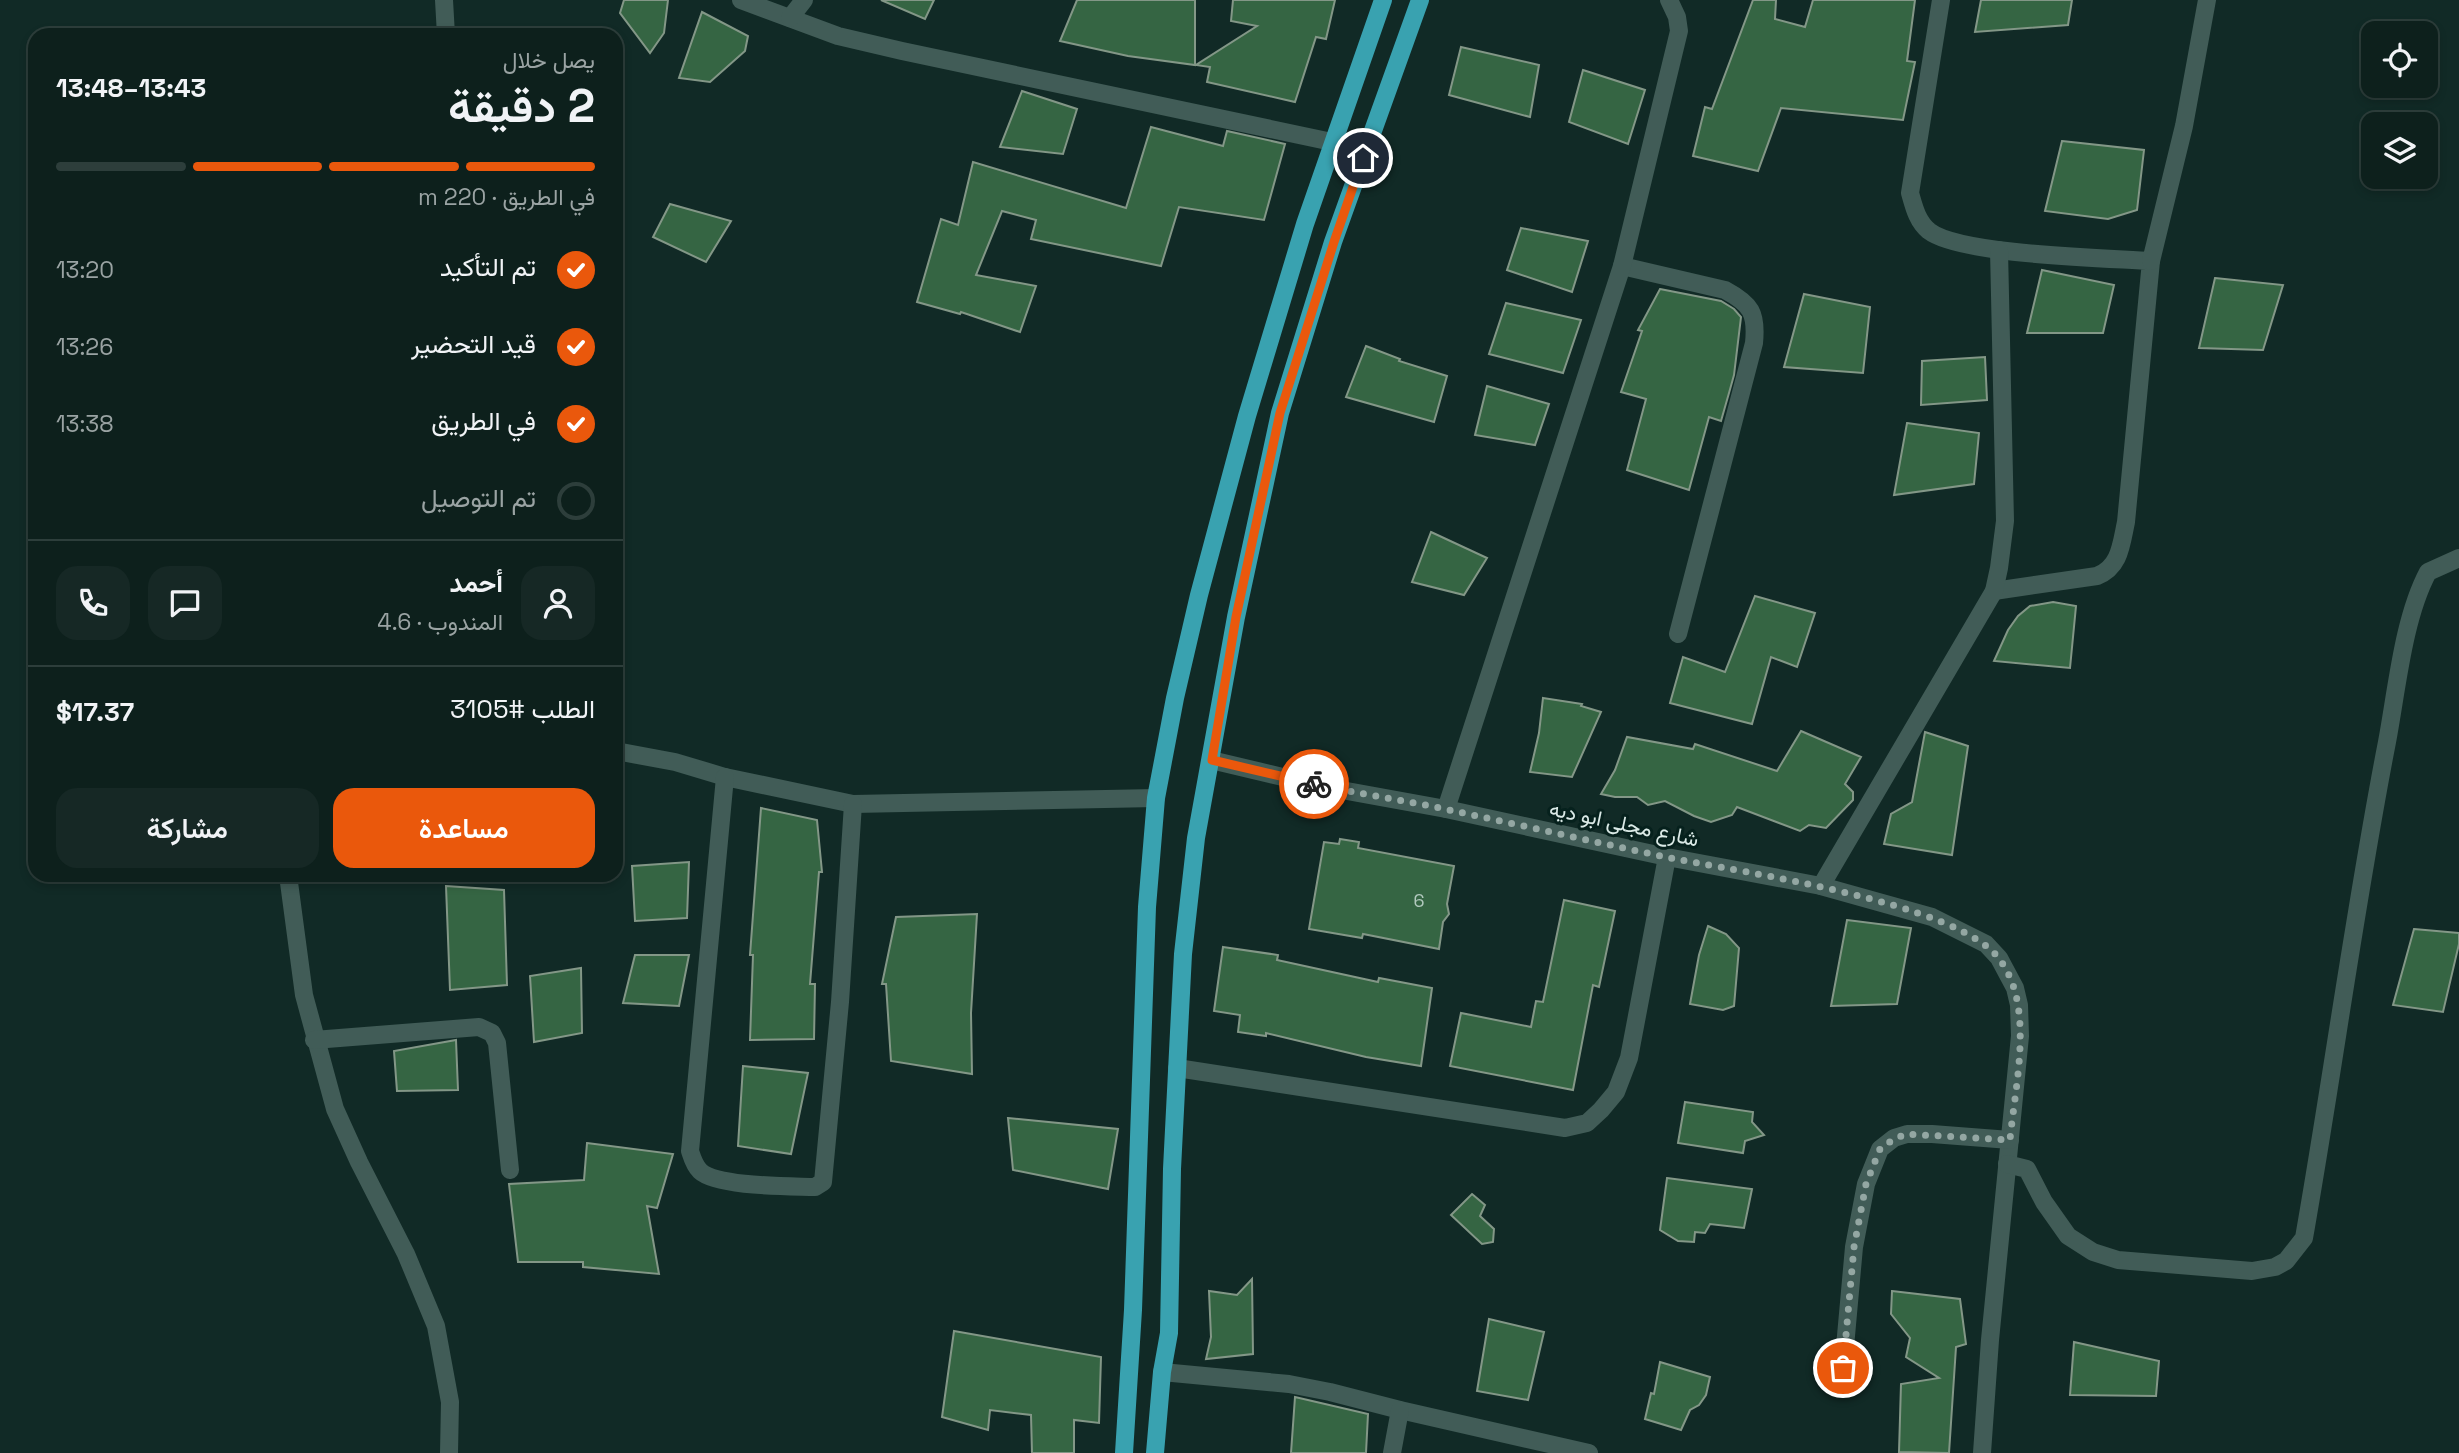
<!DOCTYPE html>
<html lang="ar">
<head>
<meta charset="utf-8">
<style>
  :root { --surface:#0d201c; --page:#162825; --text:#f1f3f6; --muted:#9aa3a3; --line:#2d3e3b; --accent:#ea580c }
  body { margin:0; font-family:"Space Grotesk",Vazirmatn,sans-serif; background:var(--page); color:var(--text); direction:rtl; height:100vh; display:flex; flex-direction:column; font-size:26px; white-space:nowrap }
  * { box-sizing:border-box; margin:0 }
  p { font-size:23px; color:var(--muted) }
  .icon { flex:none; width:38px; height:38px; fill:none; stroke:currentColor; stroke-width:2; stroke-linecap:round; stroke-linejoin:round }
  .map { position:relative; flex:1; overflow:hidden; direction:ltr }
  .details { position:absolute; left:28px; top:28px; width:595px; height:854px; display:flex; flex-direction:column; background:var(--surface); border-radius:21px; box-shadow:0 4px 10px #0003,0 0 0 2px var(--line); direction:rtl }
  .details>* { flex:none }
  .buttons { position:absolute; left:2361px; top:21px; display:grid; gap:14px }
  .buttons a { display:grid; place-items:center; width:77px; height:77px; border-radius:14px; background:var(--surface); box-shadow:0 4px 10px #0003,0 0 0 2px var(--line); font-size:35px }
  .pin { position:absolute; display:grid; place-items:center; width:60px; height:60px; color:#fff; margin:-30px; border:4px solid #fff; border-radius:50%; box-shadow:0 2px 7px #0007 }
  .courier { position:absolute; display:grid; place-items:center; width:70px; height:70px; margin:-35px; border:5px solid #ea580c; border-radius:50%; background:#fff; color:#222; box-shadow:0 2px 9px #0007 }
  .headline em { font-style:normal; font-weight:600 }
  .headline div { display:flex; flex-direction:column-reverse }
  .headline { display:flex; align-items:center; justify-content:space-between; height:119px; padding:0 28px }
  h1 { font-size:46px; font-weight:600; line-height:52px }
  .bar { display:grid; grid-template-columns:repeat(4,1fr); gap:10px 7px; align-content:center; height:84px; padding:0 28px }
  .bar i { height:9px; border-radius:5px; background:var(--line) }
  .bar .on { background:var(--accent) }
  .bar p { grid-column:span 4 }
  .line { display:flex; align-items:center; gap:18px; padding:0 28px; border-top:2px solid var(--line) }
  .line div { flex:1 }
  .round { display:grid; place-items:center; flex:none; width:74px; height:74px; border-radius:21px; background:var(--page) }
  ol { padding:0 28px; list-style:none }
  li { display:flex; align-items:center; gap:21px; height:77px }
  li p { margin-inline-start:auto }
  li .icon { padding:7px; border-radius:50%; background:var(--accent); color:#fff; stroke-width:4 }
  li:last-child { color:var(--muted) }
  li i { width:38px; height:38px; border:4px solid var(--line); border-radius:50% }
  .button { display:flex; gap:14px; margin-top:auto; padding:14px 28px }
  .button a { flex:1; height:80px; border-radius:21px; background:var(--accent); color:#fff; font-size:28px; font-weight:600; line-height:80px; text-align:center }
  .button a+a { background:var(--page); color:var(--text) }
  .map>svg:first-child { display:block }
  .building { fill:#356543; stroke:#839787; stroke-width:2 }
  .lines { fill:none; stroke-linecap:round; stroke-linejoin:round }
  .minor { stroke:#415c57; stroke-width:18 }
  .major { stroke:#39a2b0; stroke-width:18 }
  .done { stroke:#94a7a3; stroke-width:7; stroke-dasharray:0 12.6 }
  .route { stroke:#ea580c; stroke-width:9 }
  .labels { text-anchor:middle; stroke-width:6; stroke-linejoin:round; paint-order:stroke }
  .number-label { font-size:18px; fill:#b2c9be }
  .street-label { font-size:21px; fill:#dbeae7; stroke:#06211d }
</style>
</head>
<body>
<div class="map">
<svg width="2459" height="1453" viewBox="0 0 2459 1453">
  <rect width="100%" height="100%" fill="#112a26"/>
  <g class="building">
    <path d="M 624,0 L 668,0 L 664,33 L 650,53 L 620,13 Z"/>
    <path d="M 881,0 L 934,0 L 925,19 Z"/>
    <path d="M 1077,0 L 1195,0 L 1195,65 L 1128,56 L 1060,41 Z"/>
    <path d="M 1233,0 L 1335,0 L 1326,39 L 1316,37 L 1295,102 L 1207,82 L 1210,67 L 1196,65 L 1257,26 L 1231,21 Z"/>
    <path d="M 1753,0 L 1776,0 L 1775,19 L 1805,27 L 1813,0 L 1915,0 L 1907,61 L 1915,62 L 1903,120 L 1781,108 L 1758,171 L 1693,156 L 1705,107 L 1712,109 Z"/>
    <path d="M 1981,0 L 2072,0 L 2068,25 L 1975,32 Z"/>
    <path d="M 702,12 L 748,36 L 745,51 L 710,82 L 679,78 Z"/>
    <path d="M 1461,47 L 1539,65 L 1530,117 L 1449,95 Z"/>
    <path d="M 1583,70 L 1645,90 L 1628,144 L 1569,122 Z"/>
    <path d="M 1022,91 L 1077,109 L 1063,154 L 1000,147 Z"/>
    <path d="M 1151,127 L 1223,146 L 1227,131 L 1285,144 L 1264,220 L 1179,207 L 1161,266 L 1031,239 L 1036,220 L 1002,211 L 976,275 L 1036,286 L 1020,332 L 961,312 L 960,314 L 917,302 L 941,219 L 958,225 L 973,162 L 1126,208 Z"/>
    <path d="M 2062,141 L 2144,150 L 2137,210 L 2108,219 L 2045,211 Z"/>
    <path d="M 670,204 L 731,221 L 706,262 L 653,237 Z"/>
    <path d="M 1521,228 L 1588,241 L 1572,292 L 1507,270 Z"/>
    <path d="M 2042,270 L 2114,285 L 2103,333 L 2027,333 Z"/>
    <path d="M 2215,278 L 2283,285 L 2263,350 L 2199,348 Z"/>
    <path d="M 1660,289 L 1721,301 L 1734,309 L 1741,317 L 1734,375 L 1729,393 L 1721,421 L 1709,417 L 1689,490 L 1627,470 L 1646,399 L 1621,392 L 1642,331 L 1638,330 Z"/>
    <path d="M 1804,294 L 1870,307 L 1863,373 L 1784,367 Z"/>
    <path d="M 1506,303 L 1581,320 L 1563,373 L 1489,354 Z"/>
    <path d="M 1366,346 L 1400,359 L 1399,361 L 1447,376 L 1434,422 L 1346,397 Z"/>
    <path d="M 1985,357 L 1987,400 L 1921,405 L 1922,361 Z"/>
    <path d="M 1487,386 L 1549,404 L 1535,445 L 1475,435 Z"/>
    <path d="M 1907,423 L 1979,433 L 1974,484 L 1894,495 Z"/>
    <path d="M 1431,532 L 1487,558 L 1464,595 L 1412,582 Z"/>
    <path d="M 1755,596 L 1815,613 L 1797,667 L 1771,657 L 1752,724 L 1670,703 L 1683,657 L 1725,672 Z"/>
    <path d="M 2053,602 L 2076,606 L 2070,668 L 1994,661 L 2008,630 L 2018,616 L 2030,606 Z"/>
    <path d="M 1543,698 L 1582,704 L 1581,706 L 1601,712 L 1572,777 L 1530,772 L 1539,733 Z"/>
    <path d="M 1801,731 L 1861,757 L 1845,784 L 1853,792 L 1853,800 L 1826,828 L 1809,825 L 1800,831 L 1737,807 L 1732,815 L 1711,822 L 1694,816 L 1665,801 L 1648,805 L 1637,797 L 1615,797 L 1601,794 L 1615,770 L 1627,737 L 1693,749 L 1695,744 L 1777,771 Z"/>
    <path d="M 1925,732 L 1968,746 L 1952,855 L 1884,844 L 1891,814 L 1912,802 Z"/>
    <path d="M 761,808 L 817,820 L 822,872 L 819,872 L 810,984 L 815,984 L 814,1039 L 750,1040 L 753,955 L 750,955 Z"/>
    <path d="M 1340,839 L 1359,842 L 1358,848 L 1454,866 L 1447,904 L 1449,914 L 1443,922 L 1439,949 L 1363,934 L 1362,938 L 1309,929 L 1324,842 L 1339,844 Z"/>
    <path d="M 689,862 L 687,918 L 635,921 L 632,866 Z"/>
    <path d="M 446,886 L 504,890 L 507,985 L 450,990 Z"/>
    <path d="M 1564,900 L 1615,911 L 1599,987 L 1593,985 L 1573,1090 L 1450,1066 L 1461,1013 L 1531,1027 L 1536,1001 L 1543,1002 Z"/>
    <path d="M 977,914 L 971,1013 L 972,1074 L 891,1061 L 886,984 L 882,984 L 896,917 Z"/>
    <path d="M 1847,920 L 1911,928 L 1897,1004 L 1831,1006 Z"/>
    <path d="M 1708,926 L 1726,934 L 1739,948 L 1734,1006 L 1723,1010 L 1690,1004 L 1699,955 Z"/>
    <path d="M 2414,929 L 2459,933 L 2459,944 L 2443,1012 L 2393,1005 Z"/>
    <path d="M 1223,947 L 1278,955 L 1277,960 L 1378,982 L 1379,978 L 1432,988 L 1421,1066 L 1366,1057 L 1266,1033 L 1266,1036 L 1238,1032 L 1240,1015 L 1214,1011 Z"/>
    <path d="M 635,955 L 689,955 L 679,1006 L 623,1003 Z"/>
    <path d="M 581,968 L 582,1033 L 534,1042 L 530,976 Z"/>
    <path d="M 456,1040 L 458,1090 L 397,1091 L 394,1051 Z"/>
    <path d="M 743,1066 L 808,1073 L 791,1154 L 738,1146 Z"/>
    <path d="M 1685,1102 L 1753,1112 L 1752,1122 L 1764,1135 L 1745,1141 L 1743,1153 L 1678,1143 Z"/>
    <path d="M 1008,1118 L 1118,1129 L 1108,1189 L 1013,1170 Z"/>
    <path d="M 587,1143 L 673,1154 L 657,1208 L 647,1206 L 659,1274 L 583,1267 L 583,1262 L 518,1262 L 509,1184 L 584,1180 Z"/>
    <path d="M 1667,1178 L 1752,1189 L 1744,1228 L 1710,1224 L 1705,1233 L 1695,1232 L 1694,1242 L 1678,1241 L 1660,1230 Z"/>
    <path d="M 1472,1194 L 1485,1205 L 1480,1216 L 1494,1229 L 1493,1242 L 1482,1244 L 1451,1215 Z"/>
    <path d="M 1252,1279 L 1253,1354 L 1206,1359 L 1211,1337 L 1209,1291 L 1237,1295 Z"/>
    <path d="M 1892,1291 L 1960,1299 L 1966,1344 L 1956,1347 L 1949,1453 L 1899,1452 L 1901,1384 L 1939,1378 L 1906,1357 L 1910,1338 L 1891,1314 Z"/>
    <path d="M 1489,1319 L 1544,1332 L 1528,1400 L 1477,1391 Z"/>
    <path d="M 954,1331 L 1101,1357 L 1099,1423 L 1074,1420 L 1074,1453 L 1032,1453 L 1031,1415 L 990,1410 L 988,1430 L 942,1417 Z"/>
    <path d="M 2074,1342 L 2159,1361 L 2156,1396 L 2070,1395 Z"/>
    <path d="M 1660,1362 L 1710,1377 L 1706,1395 L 1699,1405 L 1690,1410 L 1681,1430 L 1645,1419 L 1651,1393 L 1654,1394 Z"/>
    <path d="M 1295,1397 L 1368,1414 L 1366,1453 L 1291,1453 Z"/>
  </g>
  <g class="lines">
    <g class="minor">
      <path d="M 444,0 L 446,35"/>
      <path d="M 741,0 L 838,36 L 902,51 L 1332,142"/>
      <path d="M 1941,0 L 1910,193 C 1914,207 1917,221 1929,231 C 1960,255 2106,258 2151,261 L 2126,522 C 2121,545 2120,567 2097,576 L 1994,591"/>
      <path d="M 790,18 L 804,0"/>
      <path d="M 2151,261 L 2184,126 L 2207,0"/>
      <path d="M 1622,266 L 1725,290 C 1751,304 1757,313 1754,343 L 1678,634"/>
      <path d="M 616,751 L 675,762 L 725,777 L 853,804 L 1156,798"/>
      <path d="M 1211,760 L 1325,787 L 1446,809 L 1667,857 L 1821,886 L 1932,917 L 1986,944 L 1999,958 L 2015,988 L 2019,1005 L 2020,1036 L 1990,1340 L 1982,1453"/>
      <path d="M 725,777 L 690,1151 C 692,1157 694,1165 700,1171 C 717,1187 790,1186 815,1187 L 823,1182 L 840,1002 L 853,804"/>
      <path d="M 1446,809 L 1622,266 L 1679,31 L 1677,17 L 1669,0"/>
      <path d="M 288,875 L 304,995 L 335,1109 L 359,1162 L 406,1254 L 436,1326 L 450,1402 L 449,1453"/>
      <path d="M 1821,886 L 1994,591 L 1999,568 L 2005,521 L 1999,250"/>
      <path d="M 314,1040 L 479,1027 L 492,1033 L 497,1043 L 510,1170"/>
      <path d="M 1177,1068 L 1565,1128 L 1587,1123 L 1601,1110 L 1616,1092 L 1629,1058 L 1667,857"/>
      <path d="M 2007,1164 L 2027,1169 L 2044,1202 L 2068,1236 L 2093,1252 L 2118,1260 L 2252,1271 L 2275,1267 L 2286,1261 L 2304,1238 C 2333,1073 2355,906 2387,742 C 2397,689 2403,619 2428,572 L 2459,558"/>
      <path d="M 1843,1369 L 1854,1247 L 1866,1184 L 1880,1149 L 1894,1138 L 1907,1134 L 1932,1134 L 2010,1140"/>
      <path d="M 1162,1372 L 1289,1384 L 1330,1392 L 1400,1410 L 1589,1453"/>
      <path d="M 1392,1453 L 1400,1410"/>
    </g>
    <g class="major">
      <path d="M 1124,1453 L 1133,1310 L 1147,907 L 1156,798 L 1175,698 L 1199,595 L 1247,416 L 1305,224 L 1383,0"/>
      <path d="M 1155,1453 L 1162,1372 L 1169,1333 L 1172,1169 L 1183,954 L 1196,838 L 1236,617 L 1280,413 L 1333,242 L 1420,0"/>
    </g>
  </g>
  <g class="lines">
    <path class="done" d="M 1314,784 C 1358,794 1404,800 1449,810 C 1521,825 1594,842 1666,857 C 1738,872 1959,902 2000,960 C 2035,1007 2015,1085 2010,1140 L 1906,1134 L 1894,1139 L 1880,1149 L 1866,1184 L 1854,1247 L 1843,1368"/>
    <path class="route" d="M 1314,784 L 1212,760 L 1236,617 L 1280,413 L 1334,242 L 1363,158"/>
  </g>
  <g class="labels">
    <g class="number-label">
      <text x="1419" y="907">6</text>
    </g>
    <g class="street-label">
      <text transform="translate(1624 824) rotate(12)" y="7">شارع مجلى ابو ديه</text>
    </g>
  </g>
</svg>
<div class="buttons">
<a><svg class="icon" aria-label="locate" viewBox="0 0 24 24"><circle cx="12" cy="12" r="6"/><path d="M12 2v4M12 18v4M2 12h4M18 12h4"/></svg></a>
<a><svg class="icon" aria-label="layers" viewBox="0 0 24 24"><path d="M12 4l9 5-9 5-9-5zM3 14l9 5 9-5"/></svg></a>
</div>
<div class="pin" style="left:1843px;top:1368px;background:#ea580c"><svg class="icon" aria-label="bag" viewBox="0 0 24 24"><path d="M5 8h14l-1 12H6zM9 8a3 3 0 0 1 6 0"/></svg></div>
<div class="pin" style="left:1363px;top:158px;background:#1f2937"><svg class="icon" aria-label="home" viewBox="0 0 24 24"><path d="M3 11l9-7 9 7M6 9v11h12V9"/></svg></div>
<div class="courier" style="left:1314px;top:784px"><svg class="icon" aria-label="bike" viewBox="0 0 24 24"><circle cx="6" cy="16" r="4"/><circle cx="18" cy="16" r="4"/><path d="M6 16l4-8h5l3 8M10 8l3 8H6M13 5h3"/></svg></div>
<section class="details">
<div class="headline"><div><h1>2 دقيقة</h1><p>يصل خلال</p></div><em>13:43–13:48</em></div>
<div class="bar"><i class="on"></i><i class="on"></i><i class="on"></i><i></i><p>في الطريق · 220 m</p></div>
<ol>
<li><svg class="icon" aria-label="check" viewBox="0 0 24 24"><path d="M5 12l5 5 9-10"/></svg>تم التأكيد<p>13:20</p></li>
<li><svg class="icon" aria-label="check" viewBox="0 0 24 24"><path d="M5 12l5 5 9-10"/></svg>قيد التحضير<p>13:26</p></li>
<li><svg class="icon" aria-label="check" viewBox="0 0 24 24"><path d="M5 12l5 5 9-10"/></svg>في الطريق<p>13:38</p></li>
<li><i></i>تم التوصيل</li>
</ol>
<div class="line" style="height:126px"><a class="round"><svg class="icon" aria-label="person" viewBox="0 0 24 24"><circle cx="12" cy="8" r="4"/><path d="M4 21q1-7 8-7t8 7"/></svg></a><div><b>أحمد</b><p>المندوب · 4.6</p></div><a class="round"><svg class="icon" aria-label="chat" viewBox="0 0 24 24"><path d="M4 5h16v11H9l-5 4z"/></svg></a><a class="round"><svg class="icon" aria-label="phone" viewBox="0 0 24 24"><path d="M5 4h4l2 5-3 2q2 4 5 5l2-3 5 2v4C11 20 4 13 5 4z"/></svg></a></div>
<div class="line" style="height:91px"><div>الطلب #3105</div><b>$17.37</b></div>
<div class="button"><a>مساعدة</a><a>مشاركة</a></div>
</section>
</div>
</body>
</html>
